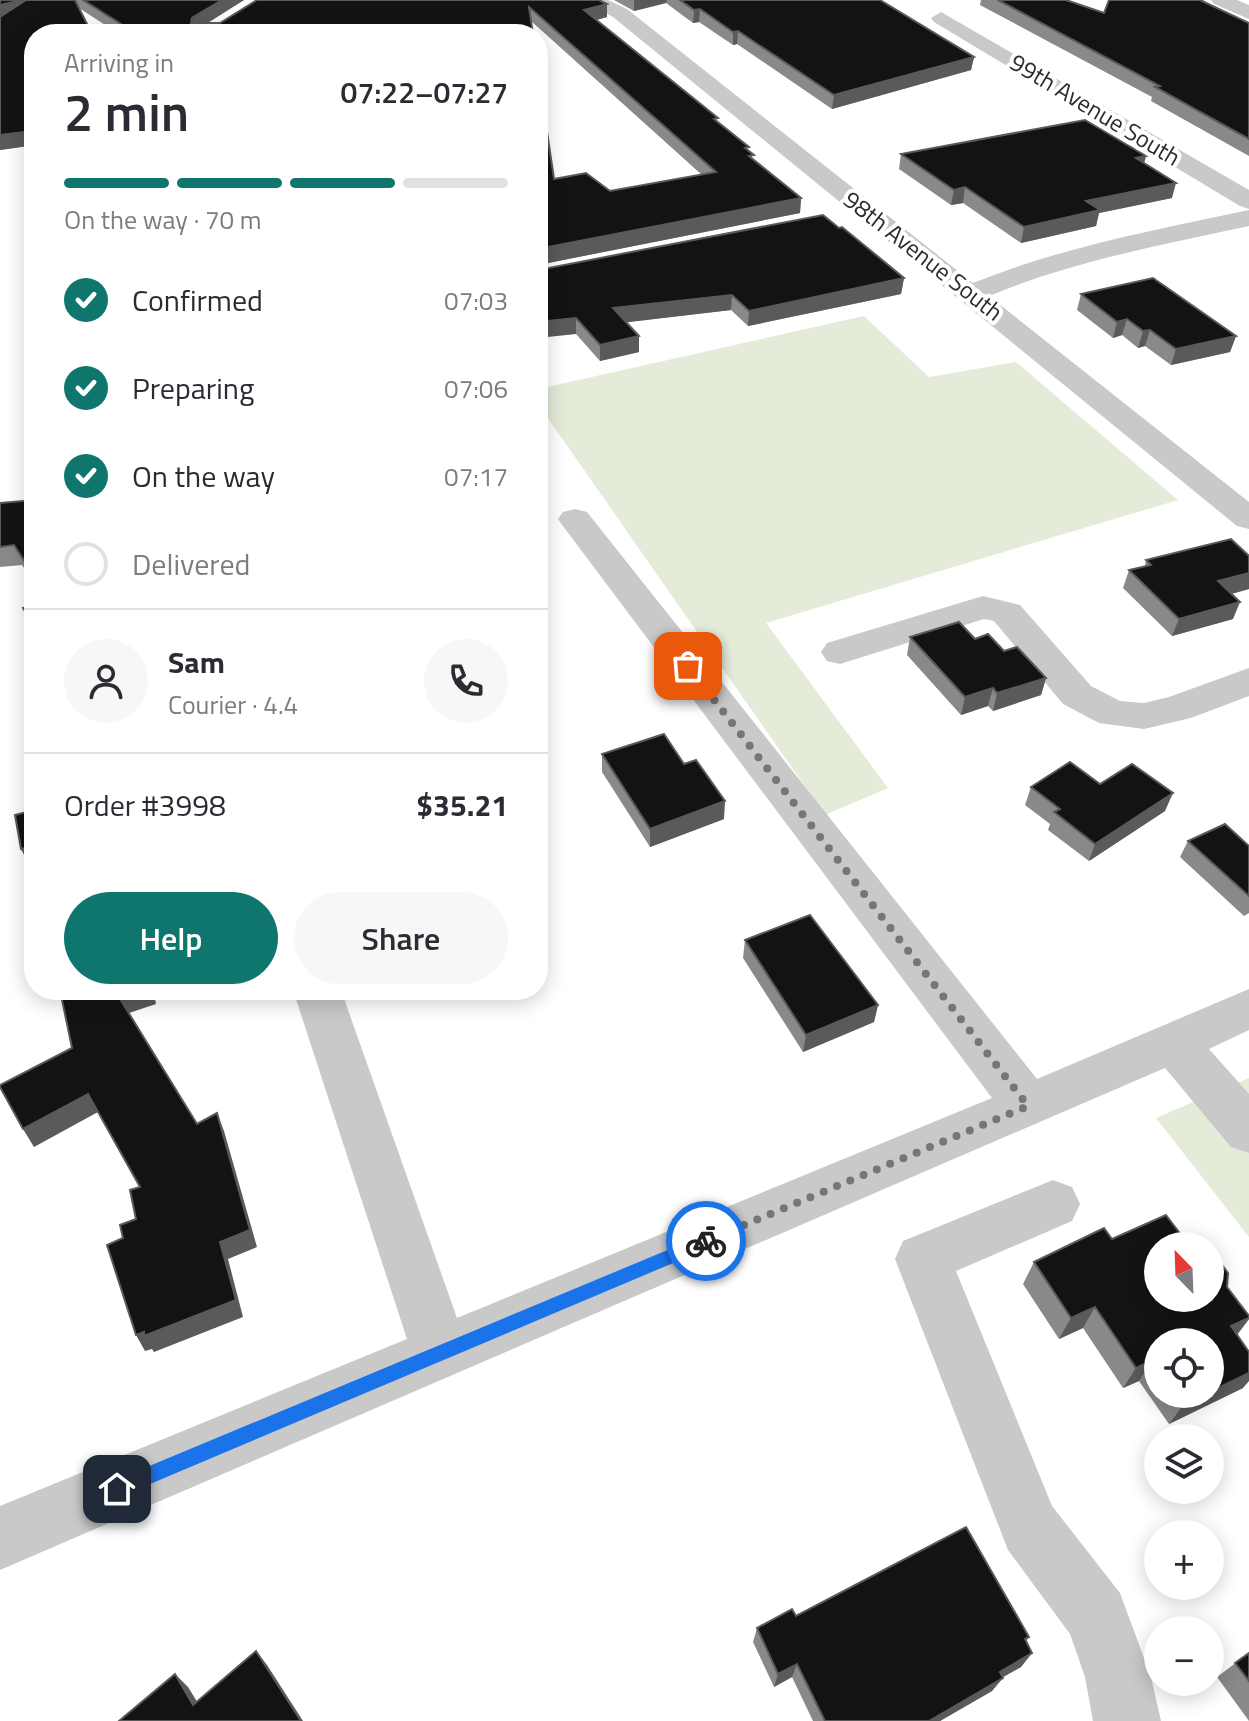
<!DOCTYPE html>
<html lang="en">
<head>
<meta charset="utf-8">
<style>
  :root { --surface:#fff; --page:#f7f7f7; --text:#2b2b33; --muted:#7c7c81; --line:#e1e1e2; --accent:#0f766e }
  body { margin:0; font-family:"Titillium Web",sans-serif; background:var(--page); color:var(--text); height:100vh; display:flex; flex-direction:column; font-size:30px; white-space:nowrap }
  * { box-sizing:border-box; margin:0 }
  p { font-size:26px; color:var(--muted) }
  .icon { flex:none; width:44px; height:44px; fill:none; stroke:currentColor; stroke-width:2; stroke-linecap:round; stroke-linejoin:round }
  .map { position:relative; flex:1; overflow:hidden }
  .details { position:absolute; left:24px; top:24px; width:524px; height:976px; display:flex; flex-direction:column; background:var(--surface); border-radius:32px; box-shadow:0 4px 20px #0003 }
  .details>* { flex:none }
  .needle { width:52px; rotate:337deg }
  .tools { position:absolute; left:1144px; top:1232px; display:grid; gap:16px }
  .tools a { display:grid; place-items:center; width:80px; height:80px; border-radius:50%; background:var(--surface); box-shadow:0 4px 20px #0003; font-size:40px }
  .pin { position:absolute; display:grid; place-items:center; width:68px; height:68px; color:#fff; margin:-34px; border-radius:16px; box-shadow:0 4px 12px #0006 }
  .courier { position:absolute; display:grid; place-items:center; width:80px; height:80px; margin:-40px; border:6px solid #1a73e8; border-radius:50%; background:#fff; color:#222; box-shadow:0 2px 10px #0007 }
  .head em { font-style:normal; font-weight:600 }
  .head div { display:flex; flex-direction:column-reverse }
  .head { display:flex; align-items:center; justify-content:space-between; height:136px; padding:0 40px }
  h1 { font-size:52px; font-weight:600; line-height:60px }
  .bar { display:grid; grid-template-columns:repeat(4,1fr); gap:12px 8px; align-content:center; height:96px; padding:0 40px }
  .bar i { height:10px; border-radius:6px; background:var(--line) }
  .bar .active { background:var(--accent) }
  .bar p { grid-column:span 4 }
  .line { display:flex; align-items:center; gap:20px; padding:0 40px; border-top:2px solid var(--line) }
  .line div { flex:1 }
  .round { display:grid; place-items:center; flex:none; width:84px; height:84px; border-radius:42px; background:var(--page) }
  ol { padding:0 40px; list-style:none }
  li { display:flex; align-items:center; gap:24px; height:88px }
  li p { margin-inline-start:auto }
  li .icon { padding:8px; border-radius:50%; background:var(--accent); color:#fff; stroke-width:4 }
  li:last-child { color:var(--muted) }
  li i { width:44px; height:44px; border:4px solid var(--line); border-radius:50% }
  .primary-button { display:flex; gap:16px; margin-top:auto; padding:16px 40px }
  .primary-button a { flex:1; height:92px; border-radius:48px; background:var(--accent); color:#fff; font-size:32px; font-weight:600; line-height:92px; text-align:center }
  .primary-button a+a { background:var(--page); color:var(--text) }
  .map>svg:first-child { display:block }
  .green { fill:#e4ebd9 }
  .lines { fill:none; stroke-linecap:round; stroke-linejoin:round }
  .minor { fill:#c9c9c9; fill-rule:evenodd }
  .wall { fill:#898989; fill-rule:evenodd }
  .shaded-wall { fill:#5a5a5a }
  .building { fill:#131313; stroke:#5a5a5a; stroke-width:2 }
  .route { fill:#1a73e8 }
  .done { stroke:#767676; stroke-width:8; stroke-dasharray:0 14.4 }
  .labels { text-anchor:middle; stroke-width:8; stroke-linejoin:round; paint-order:stroke }
  .far-street-label { font-size:24px; fill:#2c2c2c; stroke:#fff }
</style>
</head>
<body>
<div class="map">
<svg width="1249" height="1721" viewBox="0 0 1249 1721">
  <rect width="100%" height="100%" fill="#fff"/>
  <g class="green">
    <path d="M 864,316 L 929,377 L 1016,362 L 1178,500 L 766,623 L 888,788 L 825,815 L 538,404 L 538,389 Z"/>
    <path d="M 1249,1078 L 1249,1237 L 1156,1118 Z"/>
  </g>
  <g class="lines">
    <g class="minor">
      <path d="M 582,0 L 608,0 L 627,9 L 973,283 C 1062,247 1155,230 1249,210 L 1249,226 C 1161,245 1073,261 989,296 L 1249,502 L 1249,529 L 1237,526 L 613,17 Z"/>
      <path d="M 1211,0 L 1237,0 L 1249,5 L 1249,19 L 1214,4 Z"/>
      <path d="M 941,12 L 1249,190 L 1249,209 L 1240,206 L 934,22 L 931,18 Z"/>
      <path d="M 575,509 L 587,512 L 1037,1079 L 1249,989 L 1249,1030 L 1209,1049 L 1249,1094 L 1249,1153 L 1231,1147 L 1165,1068 L 0,1570 L 0,1506 L 407,1339 L 293,990 L 341,990 L 457,1318 L 992,1098 L 563,526 L 558,519 L 563,512 Z"/>
      <path d="M 983,596 L 1020,605 L 1091,686 L 1120,701 L 1144,703 L 1169,697 L 1249,668 L 1249,696 L 1191,718 L 1144,729 L 1099,723 L 1063,704 L 994,621 L 984,619 L 840,664 L 827,661 L 821,652 L 827,643 Z"/>
      <path d="M 1053,1180 L 1072,1187 L 1080,1204 L 1072,1221 L 956,1271 L 1052,1506 L 1120,1593 L 1151,1677 L 1161,1721 L 1093,1721 L 1085,1677 L 1070,1634 L 1008,1550 L 895,1259 L 903,1241 Z"/>
    </g>
  </g>
  <g class="wall">
    <path d="M 0,0 L 244,0 L 208,23 L 220,23 L 607,4 L 607,17 L 597,20 L 717,121 L 749,151 L 753,160 L 801,198 L 800,213 L 538,265 L 554,179 L 610,191 L 702,175 L 531,21 L 533,34 L 119,34 L 79,8 L 34,34 L 34,159 L 28,146 L 0,150 Z"/>
    <path d="M 614,0 L 880,0 L 974,57 L 971,70 L 832,109 L 737,44 L 733,45 L 699,22 L 693,23 L 666,3 L 634,11 Z"/>
    <path d="M 981,0 L 1066,0 L 1104,13 L 1109,0 L 1205,0 L 1201,1 L 1249,23 L 1249,156 L 1151,101 L 1152,97 L 980,5 Z"/>
    <path d="M 901,154 L 1144,163 L 1172,198 L 1099,213 L 1096,226 L 1021,243 L 963,203 L 951,205 L 899,169 Z"/>
    <path d="M 538,270 L 904,278 L 901,294 L 748,326 L 731,310 L 626,322 L 639,336 L 639,352 L 600,361 L 576,334 Z"/>
    <path d="M 1081,294 L 1236,336 L 1230,352 L 1171,365 L 1145,346 L 1138,348 L 1122,335 L 1113,338 L 1077,310 Z"/>
    <path d="M 34,500 L 34,584 L 22,565 L 0,567 L 0,503 Z"/>
    <path d="M 1249,556 L 1249,589 L 1232,594 L 1233,619 L 1172,636 L 1123,588 L 1129,570 L 1145,566 L 1146,560 Z"/>
    <path d="M 34,604 L 34,634 L 30,628 L 23,608 Z"/>
    <path d="M 910,637 L 975,639 L 1004,651 L 1046,678 L 1041,695 L 993,711 L 988,706 L 961,715 L 907,655 Z"/>
    <path d="M 602,754 L 724,819 L 650,847 L 602,772 Z"/>
    <path d="M 1100,784 L 1165,811 L 1089,861 L 1048,830 L 1050,824 L 1025,805 L 1031,787 Z"/>
    <path d="M 1188,841 L 1249,846 L 1249,913 L 1244,916 L 1180,857 Z"/>
    <path d="M 745,940 L 878,1005 L 874,1022 L 803,1052 L 743,958 Z"/>
    <path d="M 1112,1239 L 1188,1244 L 1227,1287 L 1249,1316 L 1249,1319 L 1237,1334 L 1243,1388 L 1169,1424 L 1139,1381 L 1123,1388 L 1083,1328 L 1059,1339 L 1023,1284 L 1034,1262 ZM 1158,1342 L 1210,1394 L 1158,1394 Z"/>
    <path d="M 796,1616 L 1029,1637 L 1026,1641 L 1032,1653 L 1021,1667 L 1002,1677 L 992,1691 L 940,1721 L 813,1721 L 792,1677 L 774,1687 L 753,1642 L 757,1628 Z"/>
    <path d="M 1249,1653 L 1249,1721 L 1217,1677 Z"/>
  </g>
  <g class="shaded-wall">
    <path d="M 22,0 L 29,0 L 0,19 L 0,5 Z"/>
    <path d="M 222,0 L 244,0 L 194,31 L 191,23 L 192,18 Z"/>
    <path d="M 634,0 L 667,0 L 666,3 L 634,11 Z"/>
    <path d="M 607,4 L 607,17 L 585,23 L 584,10 Z"/>
    <path d="M 700,9 L 699,22 L 693,23 L 694,10 Z"/>
    <path d="M 738,31 L 737,44 L 733,45 L 733,32 Z"/>
    <path d="M 974,57 L 971,70 L 832,109 L 834,95 Z"/>
    <path d="M 24,132 L 28,146 L 0,150 L 0,135 Z"/>
    <path d="M 1146,156 L 1142,172 L 1136,158 Z"/>
    <path d="M 1176,183 L 1172,198 L 1099,213 L 1096,226 L 1021,243 L 1024,227 L 1086,201 Z"/>
    <path d="M 965,187 L 963,203 L 951,205 L 954,190 Z"/>
    <path d="M 801,198 L 800,213 L 538,265 L 538,249 Z"/>
    <path d="M 904,278 L 901,294 L 748,326 L 749,311 Z"/>
    <path d="M 732,295 L 731,310 L 613,324 L 613,308 Z"/>
    <path d="M 576,318 L 576,334 L 538,338 L 538,322 Z"/>
    <path d="M 1127,319 L 1122,335 L 1113,338 L 1117,322 Z"/>
    <path d="M 1150,330 L 1145,346 L 1138,348 L 1143,331 Z"/>
    <path d="M 639,336 L 639,352 L 600,361 L 600,345 Z"/>
    <path d="M 1236,336 L 1230,352 L 1171,365 L 1176,349 Z"/>
    <path d="M 544,550 L 545,568 L 538,570 L 538,552 Z"/>
    <path d="M 1249,573 L 1249,589 L 1211,599 L 1218,581 Z"/>
    <path d="M 1240,602 L 1233,619 L 1172,636 L 1179,619 Z"/>
    <path d="M 1046,678 L 1041,695 L 993,711 L 997,693 Z"/>
    <path d="M 993,688 L 988,706 L 961,715 L 965,697 Z"/>
    <path d="M 1173,793 L 1165,811 L 1089,861 L 1095,844 Z"/>
    <path d="M 725,801 L 724,819 L 650,847 L 650,829 Z"/>
    <path d="M 34,846 L 34,868 L 31,869 L 21,849 Z"/>
    <path d="M 131,990 L 153,990 L 156,1004 L 126,1014 L 117,994 Z"/>
    <path d="M 878,1005 L 874,1022 L 803,1052 L 806,1035 Z"/>
    <path d="M 88,1094 L 98,1112 L 34,1147 L 23,1129 Z"/>
    <path d="M 217,1113 L 224,1131 L 257,1247 L 228,1259 L 243,1317 L 154,1352 L 152,1349 L 145,1351 L 136,1335 L 220,1242 Z"/>
    <path d="M 1095,1307 L 1083,1328 L 1059,1339 L 1071,1318 Z"/>
    <path d="M 1249,1318 L 1249,1319 L 1234,1339 L 1231,1326 Z"/>
    <path d="M 1153,1360 L 1139,1381 L 1123,1388 L 1136,1368 Z"/>
    <path d="M 1249,1373 L 1249,1381 L 1243,1388 L 1169,1424 L 1184,1404 L 1205,1394 L 1210,1394 L 1210,1392 Z"/>
    <path d="M 256,1651 L 267,1665 L 303,1721 L 301,1721 Z"/>
    <path d="M 1032,1653 L 1021,1667 L 989,1685 L 1000,1672 Z"/>
    <path d="M 797,1664 L 792,1677 L 774,1687 L 778,1674 Z"/>
    <path d="M 175,1674 L 188,1687 L 207,1718 L 193,1705 Z"/>
    <path d="M 1003,1678 L 992,1691 L 940,1721 L 929,1721 Z"/>
  </g>
  <g class="building">
    <path d="M 0,0 L 22,0 L 0,5 Z"/>
    <path d="M 26,0 L 75,0 L 92,34 L 34,34 L 34,149 L 32,150 L 24,132 L 0,135 L 0,17 Z"/>
    <path d="M 83,0 L 222,0 L 192,18 L 191,23 L 220,23 L 257,0 L 599,0 L 607,4 L 584,10 L 718,118 L 714,119 L 749,147 L 745,148 L 754,155 L 749,156 L 801,198 L 538,249 L 538,71 L 554,179 L 586,173 L 610,191 L 716,172 L 529,7 L 533,34 L 137,34 Z"/>
    <path d="M 680,0 L 880,0 L 974,57 L 834,95 L 738,31 L 733,32 L 700,9 L 694,10 Z"/>
    <path d="M 998,0 L 1066,0 L 1104,13 L 1109,0 L 1200,0 L 1249,23 L 1249,139 L 1155,87 L 1160,86 Z"/>
    <path d="M 1085,120 L 1146,156 L 1136,158 L 1176,183 L 1086,201 L 1100,210 L 1024,227 L 965,187 L 954,190 L 901,154 Z"/>
    <path d="M 823,215 L 839,228 L 842,227 L 904,278 L 749,311 L 732,295 L 613,308 L 639,336 L 600,345 L 576,318 L 538,322 L 538,270 Z"/>
    <path d="M 1153,278 L 1236,336 L 1176,349 L 1150,330 L 1143,331 L 1127,319 L 1117,322 L 1081,294 Z"/>
    <path d="M 34,500 L 34,576 L 14,545 L 0,547 L 0,503 Z"/>
    <path d="M 1231,539 L 1249,556 L 1249,573 L 1218,581 L 1240,602 L 1179,619 L 1129,570 L 1151,565 L 1146,560 Z"/>
    <path d="M 538,543 L 544,550 L 538,552 Z"/>
    <path d="M 34,604 L 34,625 L 23,608 Z"/>
    <path d="M 959,622 L 975,639 L 988,634 L 1004,651 L 1017,647 L 1046,678 L 997,693 L 993,688 L 965,697 L 910,637 Z"/>
    <path d="M 664,734 L 684,764 L 696,760 L 725,801 L 650,829 L 602,754 Z"/>
    <path d="M 1070,762 L 1100,784 L 1132,764 L 1173,793 L 1095,844 L 1054,812 L 1060,809 L 1031,787 Z"/>
    <path d="M 34,810 L 34,846 L 21,849 L 15,815 Z"/>
    <path d="M 1225,824 L 1249,846 L 1249,896 L 1188,841 Z"/>
    <path d="M 810,915 L 878,1005 L 806,1035 L 745,940 Z"/>
    <path d="M 60,990 L 131,990 L 117,994 L 197,1124 L 217,1113 L 250,1230 L 220,1242 L 236,1300 L 144,1336 L 144,1332 L 136,1335 L 107,1245 L 123,1238 L 120,1225 L 136,1219 L 130,1190 L 140,1187 L 88,1094 L 23,1129 L 0,1087 L 0,1085 L 72,1048 Z"/>
    <path d="M 1166,1215 L 1188,1244 L 1193,1246 L 1158,1246 L 1158,1298 L 1210,1298 L 1210,1252 L 1213,1253 L 1228,1273 L 1227,1287 L 1249,1316 L 1249,1318 L 1231,1326 L 1249,1352 L 1249,1373 L 1210,1392 L 1210,1342 L 1158,1342 L 1158,1367 L 1153,1360 L 1136,1368 L 1095,1307 L 1071,1318 L 1034,1262 L 1104,1228 L 1112,1239 Z"/>
    <path d="M 1176,1394 L 1205,1394 L 1184,1404 Z"/>
    <path d="M 966,1527 L 1029,1637 L 1025,1639 L 1032,1653 L 1000,1672 L 1003,1678 L 929,1721 L 825,1721 L 797,1664 L 778,1674 L 757,1628 L 792,1609 L 796,1616 Z"/>
    <path d="M 256,1651 L 301,1721 L 119,1721 L 175,1674 L 193,1705 Z"/>
    <path d="M 1249,1653 L 1249,1681 L 1235,1663 Z"/>
  </g>
  <path class="route" d="M 706,1234 L 714,1241 L 711,1247 L 117,1498 L 111,1495 L 108,1489 L 111,1482 Z"/>
  <g class="lines">
    <path class="done" d="M 688,666 L 1028,1106 L 706,1241"/>
  </g>
  <g class="labels">
    <g class="far-street-label">
      <text transform="translate(1095 110) rotate(31)" y="8">99th Avenue South</text>
      <text transform="translate(923 256) rotate(38)" y="8">98th Avenue South</text>
    </g>
  </g>
</svg>
<div class="tools">
<a><svg class="needle" viewBox="-14 -14 28 28"><path d="M0-13l5 13h-10z" fill="#e53935"/><path d="M0 13l5-13h-10z" fill="#7c7c81"/></svg></a>
<a><svg class="icon" aria-label="locate" viewBox="0 0 24 24"><circle cx="12" cy="12" r="6"/><path d="M12 2v4M12 18v4M2 12h4M18 12h4"/></svg></a>
<a><svg class="icon" aria-label="layers" viewBox="0 0 24 24"><path d="M12 4l9 5-9 5-9-5zM3 14l9 5 9-5"/></svg></a>
<a>+</a>
<a>−</a>
</div>
<div class="pin" style="left:688px;top:666px;background:#ea580c"><svg class="icon" aria-label="bag" viewBox="0 0 24 24"><path d="M5 8h14l-1 12H6zM9 8a3 3 0 0 1 6 0"/></svg></div>
<div class="pin" style="left:117px;top:1489px;background:#1f2937"><svg class="icon" aria-label="home" viewBox="0 0 24 24"><path d="M3 11l9-7 9 7M6 9v11h12V9"/></svg></div>
<div class="courier" style="left:706px;top:1241px"><svg class="icon" aria-label="bike" viewBox="0 0 24 24"><circle cx="6" cy="16" r="4"/><circle cx="18" cy="16" r="4"/><path d="M6 16l4-8h5l3 8M10 8l3 8H6M13 5h3"/></svg></div>
<section class="details">
<div class="head"><div><h1>2 min</h1><p>Arriving in</p></div><em>07:22–07:27</em></div>
<div class="bar"><i class="active"></i><i class="active"></i><i class="active"></i><i></i><p>On the way · 70 m</p></div>
<ol>
<li><svg class="icon" aria-label="check" viewBox="0 0 24 24"><path d="M5 12l5 5 9-10"/></svg>Confirmed<p>07:03</p></li>
<li><svg class="icon" aria-label="check" viewBox="0 0 24 24"><path d="M5 12l5 5 9-10"/></svg>Preparing<p>07:06</p></li>
<li><svg class="icon" aria-label="check" viewBox="0 0 24 24"><path d="M5 12l5 5 9-10"/></svg>On the way<p>07:17</p></li>
<li><i></i>Delivered</li>
</ol>
<div class="line" style="height:144px"><a class="round"><svg class="icon" aria-label="person" viewBox="0 0 24 24"><circle cx="12" cy="8" r="4"/><path d="M4 21q1-7 8-7t8 7"/></svg></a><div><b>Sam</b><p>Courier · 4.4</p></div><a class="round"><svg class="icon" aria-label="phone" viewBox="0 0 24 24"><path d="M5 4h4l2 5-3 2q2 4 5 5l2-3 5 2v4C11 20 4 13 5 4z"/></svg></a></div>
<div class="line" style="height:104px"><div>Order #3998</div><b>$35.21</b></div>
<div class="primary-button"><a>Help</a><a>Share</a></div>
</section>
</div>
</body>
</html>
